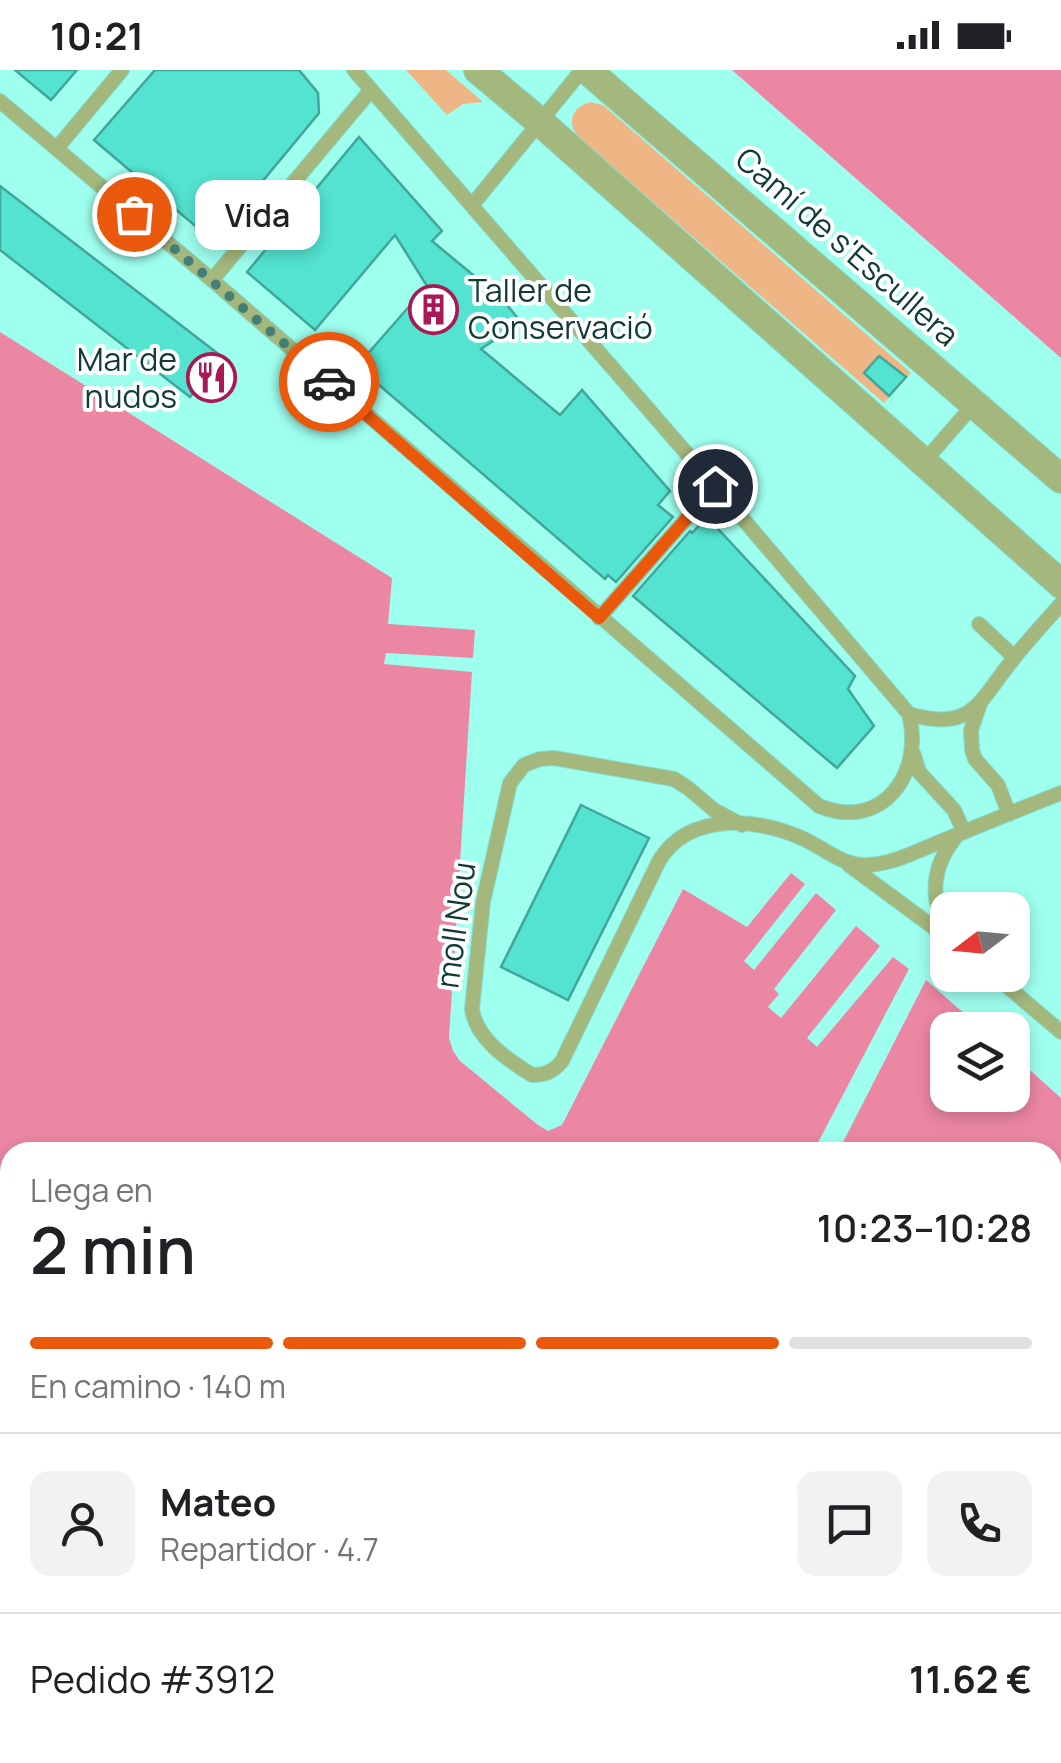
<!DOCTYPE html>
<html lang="es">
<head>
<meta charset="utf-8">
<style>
  :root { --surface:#fff; --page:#f2f2f2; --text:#202124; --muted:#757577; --line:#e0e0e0; --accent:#ea580c }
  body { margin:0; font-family:Manrope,sans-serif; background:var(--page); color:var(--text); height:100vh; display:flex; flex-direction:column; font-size:38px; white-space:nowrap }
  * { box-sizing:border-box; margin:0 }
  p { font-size:32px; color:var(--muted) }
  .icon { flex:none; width:55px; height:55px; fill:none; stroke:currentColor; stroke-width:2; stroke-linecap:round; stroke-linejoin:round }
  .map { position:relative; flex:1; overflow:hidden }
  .drawer { position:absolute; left:0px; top:1072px; width:1062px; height:622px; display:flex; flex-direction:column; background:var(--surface); border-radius:30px 30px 0 0; box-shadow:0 5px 15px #0003 }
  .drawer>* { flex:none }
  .needle { width:65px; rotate:254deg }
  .buttons { position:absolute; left:930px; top:822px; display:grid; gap:20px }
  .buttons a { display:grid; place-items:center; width:100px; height:100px; border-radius:20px; background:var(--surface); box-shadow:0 5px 15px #0003; font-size:50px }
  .pin { position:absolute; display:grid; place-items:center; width:85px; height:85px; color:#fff; margin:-42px; border:5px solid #fff; border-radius:50%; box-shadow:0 2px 10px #0007 }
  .courier { position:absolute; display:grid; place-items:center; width:100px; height:100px; margin:-50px; border:8px solid #ea580c; border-radius:50%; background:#fff; color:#222; box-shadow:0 2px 12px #0007 }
  .bubble { position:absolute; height:70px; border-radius:20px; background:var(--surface); box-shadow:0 5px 15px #0003; font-size:32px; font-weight:600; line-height:70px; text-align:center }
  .overview em { font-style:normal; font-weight:600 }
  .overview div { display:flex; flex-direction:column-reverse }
  .overview { display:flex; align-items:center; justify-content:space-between; height:170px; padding:0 30px }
  h1 { font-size:65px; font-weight:600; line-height:75px }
  .bar { display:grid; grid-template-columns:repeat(4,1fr); gap:15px 10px; align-content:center; height:120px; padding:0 30px }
  .bar i { height:12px; border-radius:8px; background:var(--line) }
  .bar .current { background:var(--accent) }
  .bar p { grid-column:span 4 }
  .line { display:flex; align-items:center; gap:25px; padding:0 30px; border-top:2px solid var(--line) }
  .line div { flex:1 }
  .round { display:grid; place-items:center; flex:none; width:105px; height:105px; border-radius:20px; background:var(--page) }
  .status { display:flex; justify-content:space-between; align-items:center; height:70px; padding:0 50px; background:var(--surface); direction:ltr }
  .status svg { height:28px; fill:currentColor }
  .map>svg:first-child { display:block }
  .green { fill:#eeb684 }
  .water { fill:#eb87a2 }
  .building { fill:#53e3d0; stroke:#41a698; stroke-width:2.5 }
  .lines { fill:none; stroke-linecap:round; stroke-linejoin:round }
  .service-casing { stroke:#85dcce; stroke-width:16 }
  .minor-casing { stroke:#85dcce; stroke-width:30 }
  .service { stroke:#a4b77c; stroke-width:14 }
  .minor { stroke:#a4b77c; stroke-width:28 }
  .done { stroke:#428077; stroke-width:10; stroke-dasharray:0 18 }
  .route { stroke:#ea580c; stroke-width:12 }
  .labels { text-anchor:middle; stroke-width:8; stroke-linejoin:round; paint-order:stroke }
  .street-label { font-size:32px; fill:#113b36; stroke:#fff }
  .poi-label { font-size:32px; fill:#113b36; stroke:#fff; text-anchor:start }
</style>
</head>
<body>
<div class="status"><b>10:21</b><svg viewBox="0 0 49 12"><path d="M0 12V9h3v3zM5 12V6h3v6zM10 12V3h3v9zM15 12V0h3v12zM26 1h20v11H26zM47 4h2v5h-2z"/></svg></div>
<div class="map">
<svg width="1061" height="1693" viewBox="0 0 1061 1693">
  <rect width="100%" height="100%" fill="#9effef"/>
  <g class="green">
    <path d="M 406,0 L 446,0 L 483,32 L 463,34 L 447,45 Z"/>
    <path d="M 590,32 L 603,35 L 911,303 L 884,333 L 578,67 C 567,52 571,38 590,32 Z"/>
  </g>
  <g class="water">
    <path d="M 732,0 L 1061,0 L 1061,288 Z"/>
    <path d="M 0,262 L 392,508 L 388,554 L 475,560 L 473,588 L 386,583 L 384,594 L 472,602 L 449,968 L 453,981 L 460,991 L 538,1055 L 548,1061 L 562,1055 L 683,819 L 747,857 L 791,803 L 805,814 L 744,891 L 754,900 L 816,823 L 836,840 L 774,919 L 779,924 L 768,937 L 781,948 L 856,856 L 880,876 L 807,968 L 817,977 L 893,887 L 909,899 L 813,1082 L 10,1082 L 10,1242 L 0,1244 Z"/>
    <path d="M 926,910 L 983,960 L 948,960 L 948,1025 L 1012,1025 L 1013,985 L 1061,1028 L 1061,1693 L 368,1693 L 352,1685 L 1052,1685 L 1052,1082 L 838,1082 Z"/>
  </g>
  <g class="building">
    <path d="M 15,0 L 77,0 L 51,30 Z"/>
    <path d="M 155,0 L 299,0 L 318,23 L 319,43 L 213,171 L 94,70 Z"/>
    <path d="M 359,67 L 442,161 L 432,171 L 502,229 L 521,252 L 481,279 L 560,345 L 582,320 L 670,421 L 658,435 L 673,447 L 616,512 L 608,505 L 605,509 L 357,296 L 427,216 L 395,165 L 315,260 L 247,202 Z"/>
    <path d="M 0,116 L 221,286 L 190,327 L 0,180 Z"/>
    <path d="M 879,286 L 906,307 L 889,326 L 864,303 Z"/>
    <path d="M 707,447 L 855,606 L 848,619 L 874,656 L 837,698 L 633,526 L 690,461 L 692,463 Z"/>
    <path d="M 581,735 L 649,768 L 568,930 L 501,897 Z"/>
  </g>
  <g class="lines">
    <defs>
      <g id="service">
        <path d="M 0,31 L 212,210 L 819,736 C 883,762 924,703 909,644 L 715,416 L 354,0"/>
        <path d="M 57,78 L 122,0"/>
        <path d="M 473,134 L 582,0"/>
        <path d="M 212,210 L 371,20"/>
        <path d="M 923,393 L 975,333"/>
        <path d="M 599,548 L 715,416"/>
        <path d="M 979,554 L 1014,587"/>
        <path d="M 980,634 L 971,660 L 972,680 L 975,689 L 998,715 L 1009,744"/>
        <path d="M 909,644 C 973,663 979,631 1014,588 C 1029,569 1045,552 1061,534"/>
        <path d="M 914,685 L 919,702 L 954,740 L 964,762"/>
        <path d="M 742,755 L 714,740 L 688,718 L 674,709 L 554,688 L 540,689 L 524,695 L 510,713 L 483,832 L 472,939 C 476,969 508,990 532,1005 C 545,1005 553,1002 562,991 L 659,791 C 689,741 757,748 804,769 C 825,779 843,796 867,795 C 895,794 921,779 947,769 C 985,753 1023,738 1061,723"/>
        <path d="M 849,795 L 948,868"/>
        <path d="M 948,859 C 928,828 933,795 955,768"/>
        <path d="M 994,905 L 1061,962"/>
      </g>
      <g id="minor">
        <path d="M 478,0 L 540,52 L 1061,514"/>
        <path d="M 587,0 L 1061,409"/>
        <path d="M 12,1685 L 23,1693"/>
      </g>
    </defs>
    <use href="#service" class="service-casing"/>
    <use href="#minor" class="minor-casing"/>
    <use href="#service" class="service"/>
    <use href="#minor" class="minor"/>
  </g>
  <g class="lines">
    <path class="done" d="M 134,144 L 329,312"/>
    <path class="route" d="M 329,312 L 599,548 L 715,416"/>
  </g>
  <defs>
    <symbol id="building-ring" viewBox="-11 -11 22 22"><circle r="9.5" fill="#fff" stroke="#a91955" stroke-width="1.5"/><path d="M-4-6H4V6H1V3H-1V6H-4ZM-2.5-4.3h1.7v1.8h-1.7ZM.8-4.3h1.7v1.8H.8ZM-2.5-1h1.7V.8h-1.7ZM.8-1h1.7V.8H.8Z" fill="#a91955"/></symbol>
    <symbol id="restaurant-ring" viewBox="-11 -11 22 22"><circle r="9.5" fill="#fff" stroke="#a91955" stroke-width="1.5"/><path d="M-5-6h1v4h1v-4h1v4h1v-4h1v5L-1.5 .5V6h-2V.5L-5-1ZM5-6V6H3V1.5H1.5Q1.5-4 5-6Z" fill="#a91955"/></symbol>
  </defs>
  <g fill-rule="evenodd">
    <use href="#building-ring" x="406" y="212" width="55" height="55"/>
    <use href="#restaurant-ring" x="184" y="280" width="55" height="55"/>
  </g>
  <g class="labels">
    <g class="street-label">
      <text transform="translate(847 177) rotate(41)" y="11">Camí de s'Escullera</text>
      <text transform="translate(456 855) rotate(-82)" y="11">moll Nou</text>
    </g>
    <g class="poi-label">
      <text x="468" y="232">Taller de<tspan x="468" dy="37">Conservació</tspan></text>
      <text x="177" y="301" text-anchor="end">Mar de<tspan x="177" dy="37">nudos</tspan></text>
    </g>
  </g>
</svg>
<div class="buttons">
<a><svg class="needle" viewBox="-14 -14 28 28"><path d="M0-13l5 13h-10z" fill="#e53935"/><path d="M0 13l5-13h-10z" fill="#757577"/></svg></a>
<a><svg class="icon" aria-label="layers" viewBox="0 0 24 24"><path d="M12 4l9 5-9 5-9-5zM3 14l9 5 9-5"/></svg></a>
</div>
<div class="pin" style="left:134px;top:144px;background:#ea580c"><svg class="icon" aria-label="bag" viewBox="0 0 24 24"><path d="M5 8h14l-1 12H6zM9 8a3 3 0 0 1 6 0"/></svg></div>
<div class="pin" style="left:715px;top:416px;background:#1f2937"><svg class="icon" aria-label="home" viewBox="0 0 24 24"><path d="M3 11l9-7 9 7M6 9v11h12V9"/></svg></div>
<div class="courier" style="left:329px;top:312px"><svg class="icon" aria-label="car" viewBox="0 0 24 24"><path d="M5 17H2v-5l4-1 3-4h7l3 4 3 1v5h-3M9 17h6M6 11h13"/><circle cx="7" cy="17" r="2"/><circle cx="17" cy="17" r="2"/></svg></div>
<div class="bubble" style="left:195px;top:110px;width:125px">Vida</div>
<section class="drawer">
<div class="overview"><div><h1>2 min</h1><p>Llega en</p></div><em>10:23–10:28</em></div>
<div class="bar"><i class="current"></i><i class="current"></i><i class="current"></i><i></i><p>En camino · 140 m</p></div>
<div class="line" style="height:180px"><a class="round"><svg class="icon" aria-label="person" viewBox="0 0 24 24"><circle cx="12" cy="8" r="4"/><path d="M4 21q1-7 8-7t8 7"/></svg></a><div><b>Mateo</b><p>Repartidor · 4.7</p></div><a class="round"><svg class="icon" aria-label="chat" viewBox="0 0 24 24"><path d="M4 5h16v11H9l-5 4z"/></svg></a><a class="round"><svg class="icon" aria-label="phone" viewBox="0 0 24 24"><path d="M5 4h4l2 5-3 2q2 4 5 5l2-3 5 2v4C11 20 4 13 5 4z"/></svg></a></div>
<div class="line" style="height:130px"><div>Pedido #3912</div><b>11.62 €</b></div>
</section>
</div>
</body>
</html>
